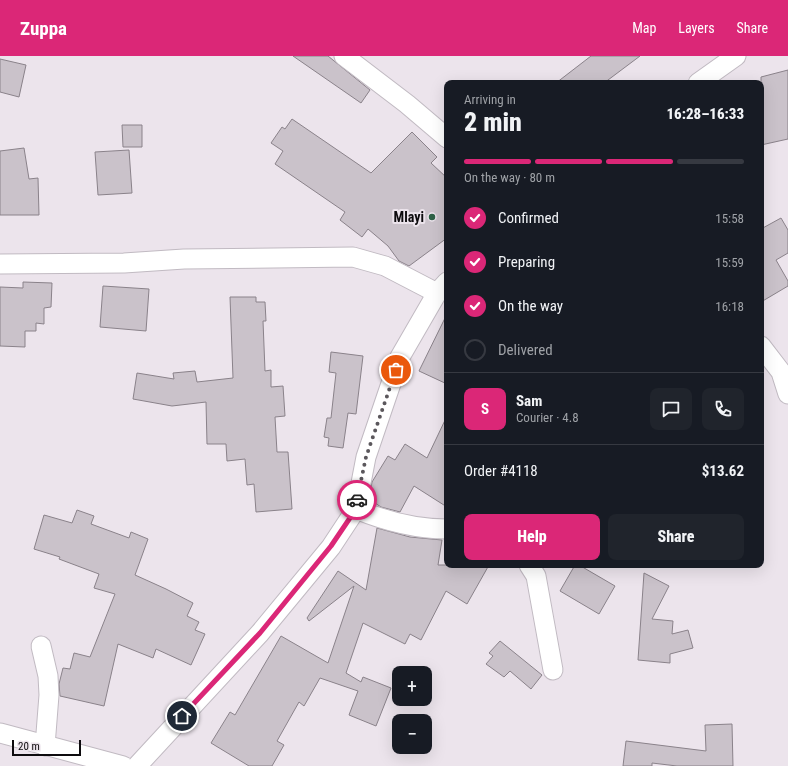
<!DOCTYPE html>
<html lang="en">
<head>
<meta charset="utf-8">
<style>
  :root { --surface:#171b24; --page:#20242c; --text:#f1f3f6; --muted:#9ea1a6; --line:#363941; --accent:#db2777 }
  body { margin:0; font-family:"Roboto Condensed",sans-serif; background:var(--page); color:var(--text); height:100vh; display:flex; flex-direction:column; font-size:15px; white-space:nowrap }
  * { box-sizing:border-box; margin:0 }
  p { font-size:13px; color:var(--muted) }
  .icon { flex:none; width:22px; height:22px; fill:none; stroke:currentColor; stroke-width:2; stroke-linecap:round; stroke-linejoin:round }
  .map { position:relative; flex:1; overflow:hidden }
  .panel { position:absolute; left:444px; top:24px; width:320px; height:488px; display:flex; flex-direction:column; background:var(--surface); border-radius:8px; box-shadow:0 4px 16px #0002 }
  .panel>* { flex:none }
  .tools { position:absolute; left:392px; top:610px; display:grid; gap:8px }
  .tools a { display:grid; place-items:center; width:40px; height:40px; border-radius:8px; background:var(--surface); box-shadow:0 4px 16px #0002; font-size:20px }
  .scale { position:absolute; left:12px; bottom:10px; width:69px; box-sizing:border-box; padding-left:4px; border:2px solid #0d0b0e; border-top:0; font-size:11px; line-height:14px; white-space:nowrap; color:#0d0b0e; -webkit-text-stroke:3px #ece4ec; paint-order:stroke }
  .pin { position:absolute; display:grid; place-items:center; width:34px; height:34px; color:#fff; margin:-17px; border:2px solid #fff; border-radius:50%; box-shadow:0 1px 4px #0007 }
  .courier { position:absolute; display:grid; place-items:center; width:40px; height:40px; margin:-20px; border:3px solid #db2777; border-radius:50%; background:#fff; color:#222; box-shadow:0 1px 5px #0007 }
  .head em { font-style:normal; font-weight:800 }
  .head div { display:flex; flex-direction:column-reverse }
  .head { display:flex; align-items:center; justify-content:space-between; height:68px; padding:0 20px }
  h1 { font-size:26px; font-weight:800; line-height:30px }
  .bar { display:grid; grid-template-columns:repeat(4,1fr); gap:6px 4px; align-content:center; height:48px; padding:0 20px }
  .bar i { height:5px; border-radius:3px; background:var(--line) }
  .bar .selected { background:var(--accent) }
  .bar p { grid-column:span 4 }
  .line { display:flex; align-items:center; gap:10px; padding:0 20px; border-top:1px solid var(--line) }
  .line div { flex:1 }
  .round { display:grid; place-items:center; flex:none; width:42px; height:42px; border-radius:8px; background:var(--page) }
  ol { padding:0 20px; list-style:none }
  li { display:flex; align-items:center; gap:12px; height:44px }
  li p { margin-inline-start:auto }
  li .icon { padding:4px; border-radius:50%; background:var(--accent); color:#fff; stroke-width:4 }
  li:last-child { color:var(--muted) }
  li i { width:22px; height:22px; border:2px solid var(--line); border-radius:50% }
  .cta { display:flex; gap:8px; margin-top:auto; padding:8px 20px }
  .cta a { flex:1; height:46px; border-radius:8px; background:var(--accent); color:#fff; font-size:16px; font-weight:800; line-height:46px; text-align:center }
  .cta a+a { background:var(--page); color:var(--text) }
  header { display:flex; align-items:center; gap:24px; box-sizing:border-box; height:56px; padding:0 20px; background:var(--accent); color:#fff }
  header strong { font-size:19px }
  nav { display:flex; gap:22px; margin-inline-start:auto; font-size:14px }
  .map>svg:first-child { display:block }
  .building { fill:#cac2ca; stroke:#8a828a }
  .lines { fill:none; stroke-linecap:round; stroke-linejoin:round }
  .minor-casing { stroke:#c1bac2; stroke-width:21 }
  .minor { stroke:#fff; stroke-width:19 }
  .done { stroke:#5b575c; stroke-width:4; stroke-dasharray:0 7.2 }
  .route { stroke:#db2777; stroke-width:5 }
  .poi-dot { fill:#2e6247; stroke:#ece4ec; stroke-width:1.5 }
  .labels { text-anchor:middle; stroke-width:4; stroke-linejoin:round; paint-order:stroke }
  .poi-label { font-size:14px; font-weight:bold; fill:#0d0b0e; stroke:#ece4ec; text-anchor:end }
</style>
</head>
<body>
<header>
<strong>Zuppa</strong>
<nav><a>Map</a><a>Layers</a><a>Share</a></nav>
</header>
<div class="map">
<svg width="788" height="710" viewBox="0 0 788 710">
  <rect width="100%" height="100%" fill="#ece4ec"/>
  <g class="building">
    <path d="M 293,0 L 328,0 L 370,34 L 361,47 Z"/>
    <path d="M 591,0 L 640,0 L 604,27 L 556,27 Z"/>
    <path d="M 0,3 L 26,9 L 19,41 L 0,36 Z"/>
    <path d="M 788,14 L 788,83 L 761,89 L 761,21 Z"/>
    <path d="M 292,63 L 371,117 L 412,76 L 437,101 L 431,107 L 447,122 L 447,182 L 409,210 L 399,205 L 388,190 L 368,173 L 362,181 L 340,164 L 345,156 L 275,108 L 283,95 L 271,87 L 282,71 L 285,73 Z"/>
    <path d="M 122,69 L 142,69 L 142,91 L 123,91 Z"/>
    <path d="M 24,92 L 29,123 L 38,122 L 39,159 L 0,159 L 0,95 Z"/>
    <path d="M 129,94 L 132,137 L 98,139 L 95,96 Z"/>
    <path d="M 781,162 L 788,174 L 788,197 L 776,204 L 788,225 L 788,230 L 761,246 L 761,173 Z"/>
    <path d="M 23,226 L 52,227 L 51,251 L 44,252 L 44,268 L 36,267 L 36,275 L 25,275 L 25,291 L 0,290 L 0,231 L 23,232 Z"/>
    <path d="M 103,230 L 149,233 L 146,275 L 100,271 Z"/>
    <path d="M 230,241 L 256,241 L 256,246 L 265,246 L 266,265 L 263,265 L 265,315 L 271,314 L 271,331 L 283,330 L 285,360 L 275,361 L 277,396 L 288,396 L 292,453 L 256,456 L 254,428 L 247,429 L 245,403 L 227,405 L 226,388 L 207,388 L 206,346 L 172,350 L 133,343 L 137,317 L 174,323 L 173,317 L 195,315 L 197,326 L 233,322 Z"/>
    <path d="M 447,258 L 447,328 L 419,315 Z"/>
    <path d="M 331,296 L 363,300 L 356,358 L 348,357 L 343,392 L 328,390 L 329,382 L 324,381 L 327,362 L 331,362 L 336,317 L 329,316 Z"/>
    <path d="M 447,360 L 447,451 L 414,430 L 400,456 L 381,451 L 369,443 L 372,426 L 388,400 L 395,404 L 405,388 L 427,402 Z"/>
    <path d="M 77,454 L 94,460 L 91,468 L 129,482 L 131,476 L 148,483 L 135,519 L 166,533 L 193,547 L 187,560 L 199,566 L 195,574 L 205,578 L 191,609 L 156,593 L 153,602 L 118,588 L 104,650 L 60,640 L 59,628 L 63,612 L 70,613 L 74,597 L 90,601 L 115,538 L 94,532 L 99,518 L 59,503 L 60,501 L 34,493 L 44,459 L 72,467 Z"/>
    <path d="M 377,472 L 410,481 L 442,484 L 438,509 L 489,509 L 467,548 L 446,535 L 421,584 L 410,578 L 405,588 L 363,567 L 346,617 L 361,626 L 363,621 L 391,632 L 376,670 L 349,659 L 358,635 L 320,622 L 304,650 L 299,646 L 277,685 L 284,689 L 272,710 L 249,710 L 211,687 L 230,656 L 235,659 L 281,580 L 328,607 L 354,530 L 309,565 L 307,562 L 338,515 L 366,534 Z"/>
    <path d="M 575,509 L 579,509 L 615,530 L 599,558 L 560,535 Z"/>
    <path d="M 644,517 L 669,530 L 652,563 L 673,565 L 672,578 L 688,574 L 693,592 L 670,598 L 670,607 L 638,604 Z"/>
    <path d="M 500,585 L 542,619 L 531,633 L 510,615 L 504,621 L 486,608 L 493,600 L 489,597 Z"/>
    <path d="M 732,668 L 733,710 L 677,710 L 652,707 L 652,710 L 623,710 L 626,685 L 706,695 L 705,669 Z"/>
  </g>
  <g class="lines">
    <defs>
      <g id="minor">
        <path d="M 344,0 L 407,48 L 447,82"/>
        <path d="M 698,27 L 736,0"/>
        <path d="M 0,208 L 124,207 L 184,203 L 353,201 L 385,210 L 437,237"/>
        <path d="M 761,290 L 781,316 L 788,338"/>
        <path d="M 356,453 C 385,465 415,473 447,473"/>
        <path d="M 529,509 L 536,520 L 553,614"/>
        <path d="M 41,590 L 48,620 L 49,639 L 45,690"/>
        <path d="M 0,677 L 123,710"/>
        <path d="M 137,710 L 260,577 L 331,491 L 356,453 L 366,401 L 400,301 L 437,237 L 447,226"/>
      </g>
    </defs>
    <use href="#minor" class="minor-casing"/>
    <use href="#minor" class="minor"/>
  </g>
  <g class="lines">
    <path class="done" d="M 357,444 L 366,401 L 396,314"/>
    <path class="route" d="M 182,660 L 260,577 L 331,490 L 356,453 L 357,444"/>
  </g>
  <circle class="poi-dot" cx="432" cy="161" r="4"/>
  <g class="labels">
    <g class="poi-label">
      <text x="424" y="166">Mlayi</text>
    </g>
  </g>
</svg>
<div class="tools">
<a>+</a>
<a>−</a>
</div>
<div class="scale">20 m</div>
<div class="pin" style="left:396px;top:314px;background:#ea580c"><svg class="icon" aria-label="bag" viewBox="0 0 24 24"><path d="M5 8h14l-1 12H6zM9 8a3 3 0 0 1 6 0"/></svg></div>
<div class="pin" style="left:182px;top:660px;background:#1f2937"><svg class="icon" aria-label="home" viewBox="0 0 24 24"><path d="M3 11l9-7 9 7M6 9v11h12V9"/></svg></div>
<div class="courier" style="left:357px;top:444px"><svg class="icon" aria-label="car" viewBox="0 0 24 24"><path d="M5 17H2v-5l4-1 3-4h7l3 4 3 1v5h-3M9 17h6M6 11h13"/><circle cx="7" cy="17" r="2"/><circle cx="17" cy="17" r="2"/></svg></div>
<section class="panel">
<div class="head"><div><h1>2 min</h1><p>Arriving in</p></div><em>16:28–16:33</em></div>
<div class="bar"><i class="selected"></i><i class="selected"></i><i class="selected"></i><i></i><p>On the way · 80 m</p></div>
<ol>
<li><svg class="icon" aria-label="check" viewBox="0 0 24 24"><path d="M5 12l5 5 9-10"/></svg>Confirmed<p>15:58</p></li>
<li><svg class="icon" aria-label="check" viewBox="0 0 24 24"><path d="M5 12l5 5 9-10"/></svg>Preparing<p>15:59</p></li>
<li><svg class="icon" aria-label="check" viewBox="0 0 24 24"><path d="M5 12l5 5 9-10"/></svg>On the way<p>16:18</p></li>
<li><i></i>Delivered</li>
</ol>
<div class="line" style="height:72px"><b class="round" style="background:var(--accent);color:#fff">S</b><div><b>Sam</b><p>Courier · 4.8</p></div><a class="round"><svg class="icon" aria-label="chat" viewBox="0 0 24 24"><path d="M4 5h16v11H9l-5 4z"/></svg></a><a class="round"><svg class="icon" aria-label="phone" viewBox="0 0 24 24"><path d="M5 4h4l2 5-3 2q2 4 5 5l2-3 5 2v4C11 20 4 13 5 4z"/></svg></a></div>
<div class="line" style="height:52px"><div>Order #4118</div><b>$13.62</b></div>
<div class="cta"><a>Help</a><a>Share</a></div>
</section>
</div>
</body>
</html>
